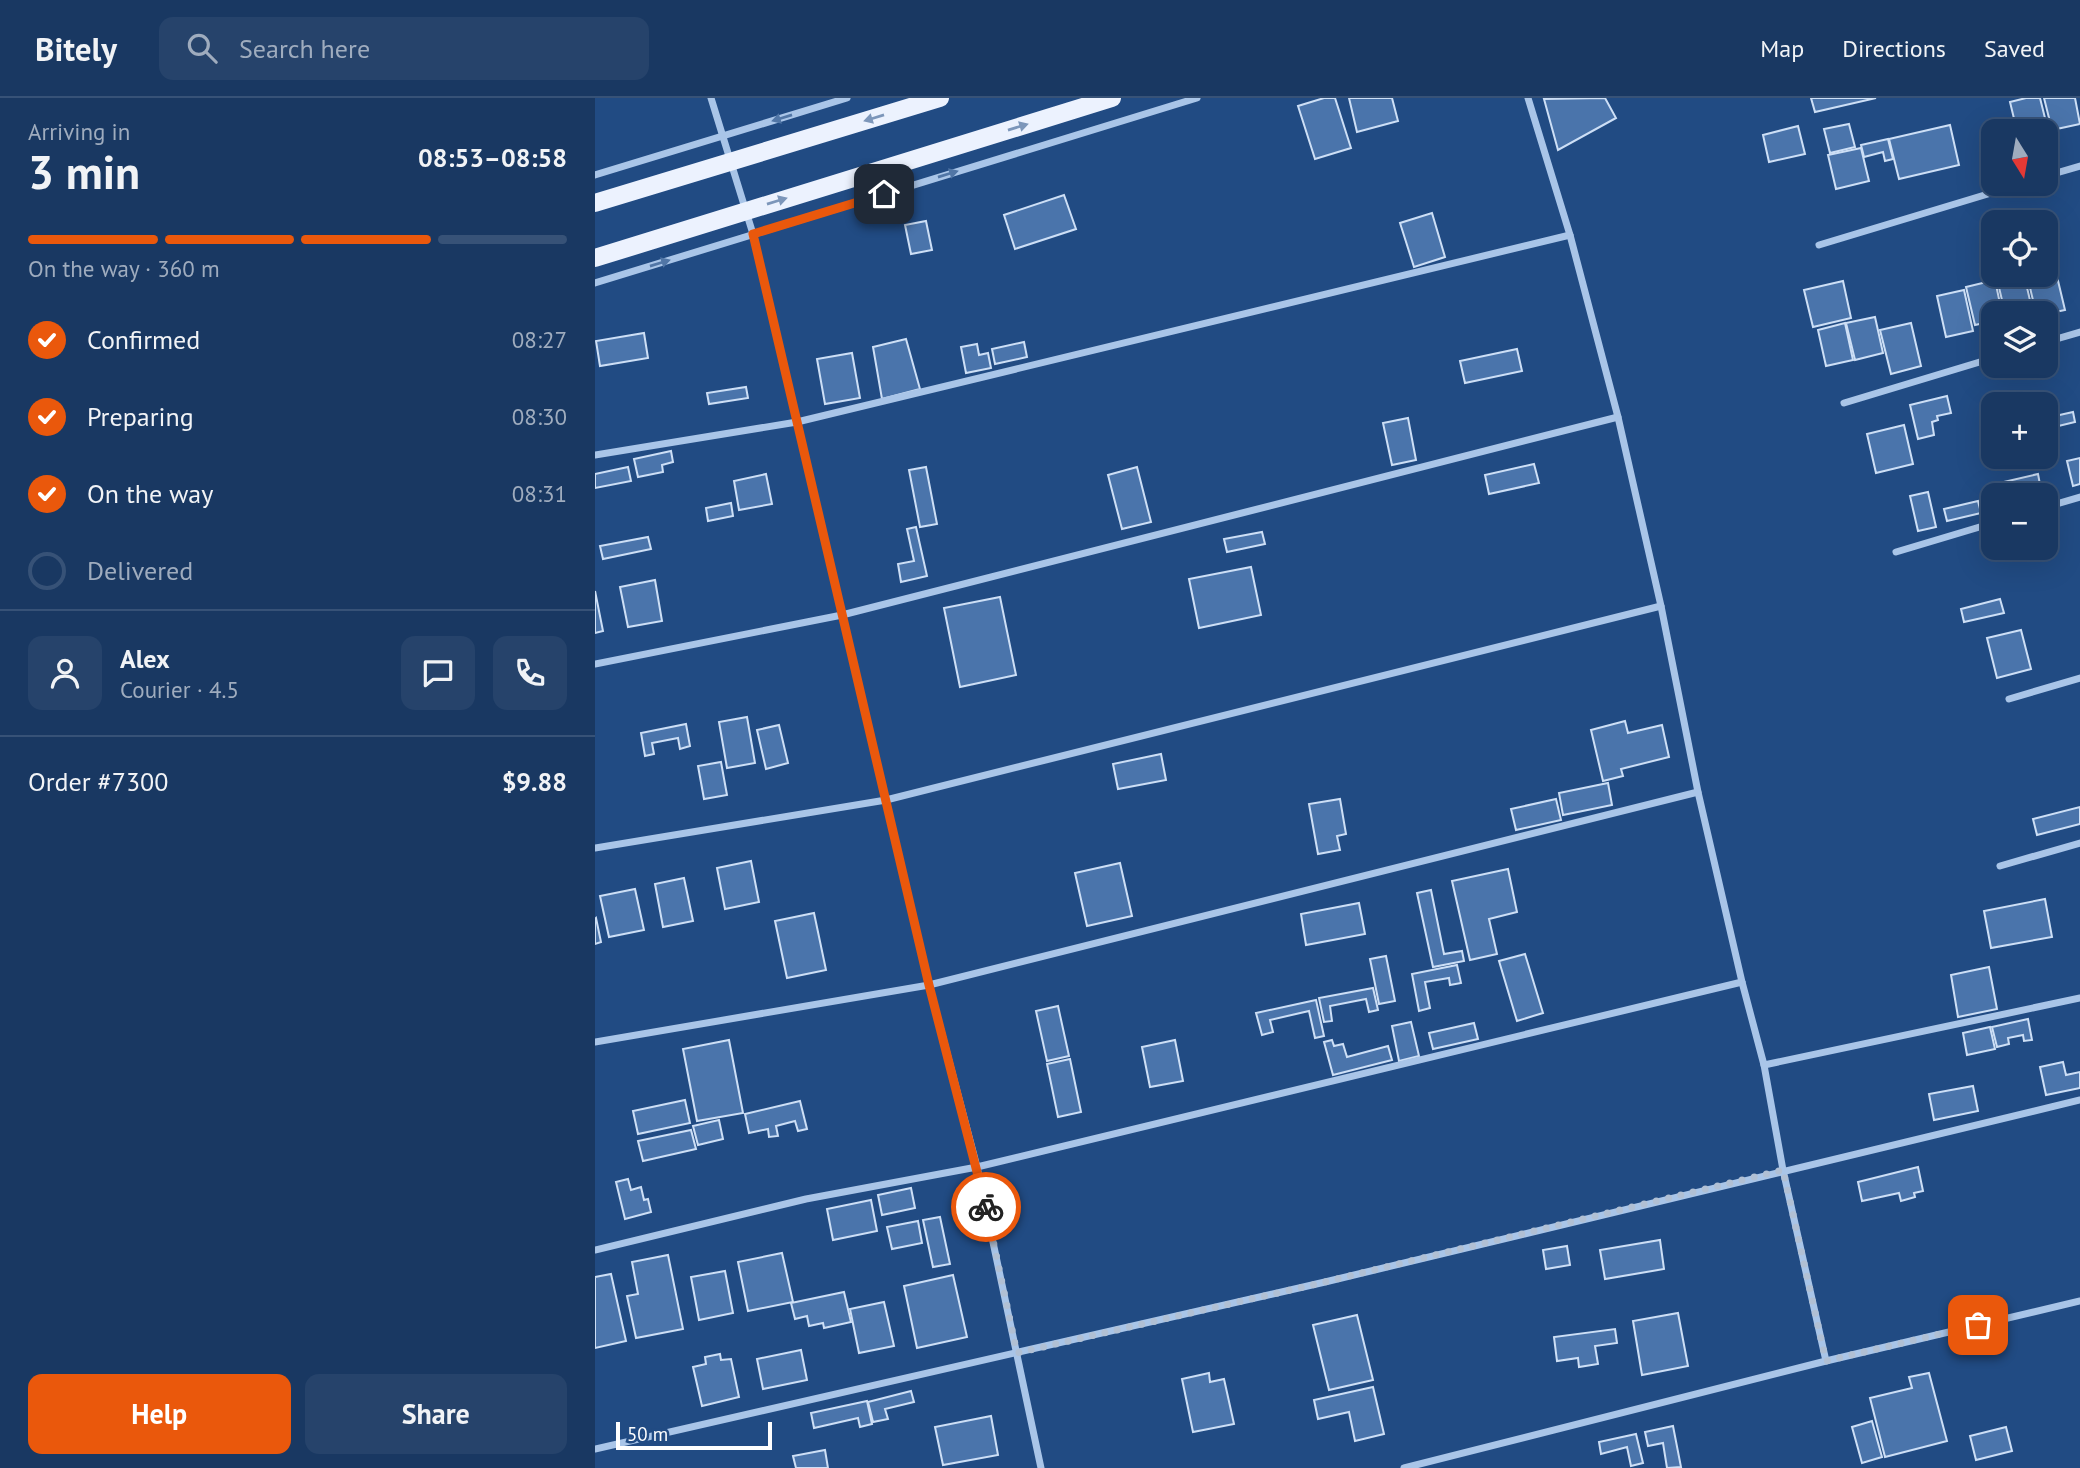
<!DOCTYPE html>
<html lang="en">
<head>
<meta charset="utf-8">
<style>
  :root { --surface:#193862; --page:#26436b; --text:#f1f3f6; --muted:#9facbe; --line:#375277; --accent:#ea580c }
  body { margin:0; font-family:"PT Sans",sans-serif; background:var(--page); color:var(--text); height:100vh; display:flex; flex-direction:column; font-size:26px; white-space:nowrap }
  * { box-sizing:border-box; margin:0 }
  p { font-size:23px; color:var(--muted) }
  .icon { flex:none; width:38px; height:38px; fill:none; stroke:currentColor; stroke-width:2; stroke-linecap:round; stroke-linejoin:round }
  .map { position:relative; flex:1; overflow:hidden }
  .side { display:flex; flex-direction:column; background:var(--surface); width:595px }
  .side>* { flex:none }
  .needle { width:46px; rotate:169deg }
  .tools { position:absolute; left:1386px; top:21px; display:grid; gap:14px }
  .tools a { display:grid; place-items:center; width:77px; height:77px; border-radius:14px; background:var(--surface); box-shadow:0 7px 28px #0002,0 0 0 2px var(--line); font-size:35px }
  .scale { position:absolute; left:21px; bottom:18px; width:156px; box-sizing:border-box; padding-left:7px; border:4px solid #fff; border-top:0; font-size:19px; line-height:24px; white-space:nowrap; color:#fff; -webkit-text-stroke:5px #214b83; paint-order:stroke }
  .pin { position:absolute; display:grid; place-items:center; width:60px; height:60px; color:#fff; margin:-30px; border-radius:14px; box-shadow:0 4px 10px #0006 }
  .courier { position:absolute; display:grid; place-items:center; width:70px; height:70px; margin:-35px; border:5px solid #ea580c; border-radius:50%; background:#fff; color:#222; box-shadow:0 2px 9px #0007 }
  .summary em { font-style:normal; font-weight:700 }
  .summary div { display:flex; flex-direction:column-reverse }
  .summary { display:flex; align-items:center; justify-content:space-between; height:119px; padding:0 28px }
  h1 { font-size:46px; font-weight:700; line-height:52px }
  .bar { display:grid; grid-template-columns:repeat(4,1fr); gap:10px 7px; align-content:center; height:84px; padding:0 28px }
  .bar i { height:9px; border-radius:5px; background:var(--line) }
  .bar .current { background:var(--accent) }
  .bar p { grid-column:span 4 }
  .line { display:flex; align-items:center; gap:18px; padding:0 28px; border-top:2px solid var(--line) }
  .line div { flex:1 }
  .round { display:grid; place-items:center; flex:none; width:74px; height:74px; border-radius:14px; background:var(--page) }
  ol { padding:0 28px; list-style:none }
  li { display:flex; align-items:center; gap:21px; height:77px }
  li p { margin-inline-start:auto }
  li .icon { padding:7px; border-radius:50%; background:var(--accent); color:#fff; stroke-width:4 }
  li:last-child { color:var(--muted) }
  li i { width:38px; height:38px; border:4px solid var(--line); border-radius:50% }
  .action { display:flex; gap:14px; margin-top:auto; padding:14px 28px }
  .action a { flex:1; height:80px; border-radius:14px; background:var(--accent); color:#fff; font-size:28px; font-weight:700; line-height:80px; text-align:center }
  .action a+a { background:var(--page); color:var(--text) }
  header { display:flex; align-items:center; gap:42px; box-sizing:border-box; height:98px; padding:0 35px; background:var(--surface); border-bottom:2px solid var(--line) }
  header strong { font-size:33px }
  nav { display:flex; gap:38px; margin-inline-start:auto; font-size:24px }
  .search { width:490px; height:63px; background:var(--page); display:flex; align-items:center; gap:18px; box-sizing:border-box; padding:0 24px; border-radius:14px; color:var(--muted); font-size:26px }
  main { display:flex; flex:1; min-height:0 }
  .map>svg:first-child { display:block }
  .building { fill:#4a74ab; stroke:#cddff6; stroke-width:2 }
  .lines { fill:none; stroke-linecap:round; stroke-linejoin:round }
  .minor { stroke:#a9c5e8; stroke-width:7 }
  .primary { stroke:#ecf2fe; stroke-width:18 }
  .oneway { fill:#5176a6 }
  .oneway2 { fill:#7c96ba }
  .done { stroke:#b1c0d4; stroke-width:7; stroke-dasharray:0 12.6 }
  .route { stroke:#ea580c; stroke-width:9 }
</style>
</head>
<body>
<header>
<strong>Bitely</strong>
<div class="search"><svg class="icon" aria-label="search" viewBox="0 0 24 24"><circle cx="10" cy="10" r="6"/><path d="M15 15l6 6"/></svg>Search here</div>
<nav><a>Map</a><a>Directions</a><a>Saved</a></nav>
</header>
<main>
<section class="side">
<div class="summary"><div><h1>3 min</h1><p>Arriving in</p></div><em>08:53–08:58</em></div>
<div class="bar"><i class="current"></i><i class="current"></i><i class="current"></i><i></i><p>On the way · 360 m</p></div>
<ol>
<li><svg class="icon" aria-label="check" viewBox="0 0 24 24"><path d="M5 12l5 5 9-10"/></svg>Confirmed<p>08:27</p></li>
<li><svg class="icon" aria-label="check" viewBox="0 0 24 24"><path d="M5 12l5 5 9-10"/></svg>Preparing<p>08:30</p></li>
<li><svg class="icon" aria-label="check" viewBox="0 0 24 24"><path d="M5 12l5 5 9-10"/></svg>On the way<p>08:31</p></li>
<li><i></i>Delivered</li>
</ol>
<div class="line" style="height:126px"><a class="round"><svg class="icon" aria-label="person" viewBox="0 0 24 24"><circle cx="12" cy="8" r="4"/><path d="M4 21q1-7 8-7t8 7"/></svg></a><div><b>Alex</b><p>Courier · 4.5</p></div><a class="round"><svg class="icon" aria-label="chat" viewBox="0 0 24 24"><path d="M4 5h16v11H9l-5 4z"/></svg></a><a class="round"><svg class="icon" aria-label="phone" viewBox="0 0 24 24"><path d="M5 4h4l2 5-3 2q2 4 5 5l2-3 5 2v4C11 20 4 13 5 4z"/></svg></a></div>
<div class="line" style="height:91px"><div>Order #7300</div><b>$9.88</b></div>
<div class="action"><a>Help</a><a>Share</a></div>
</section>
<div class="map">
<svg width="1485" height="1370" viewBox="0 0 1485 1370">
  <rect width="100%" height="100%" fill="#214b83"/>
  <g class="building">
    <path d="M 729,0 L 740,0 L 756,50 L 720,61 L 703,8 Z"/>
    <path d="M 754,0 L 797,0 L 803,23 L 762,34 Z"/>
    <path d="M 1010,0 L 1021,20 L 963,52 L 949,1 Z"/>
    <path d="M 1216,0 L 1281,0 L 1220,14 Z"/>
    <path d="M 1431,0 L 1445,0 L 1454,36 L 1451,36 L 1451,33 L 1422,33 L 1415,4 Z"/>
    <path d="M 1449,0 L 1480,0 L 1485,26 L 1457,32 Z"/>
    <path d="M 1254,26 L 1260,49 L 1235,55 L 1229,31 Z"/>
    <path d="M 1355,27 L 1364,67 L 1304,81 L 1294,41 Z"/>
    <path d="M 1203,28 L 1210,56 L 1174,64 L 1168,37 Z"/>
    <path d="M 1293,41 L 1298,61 L 1290,63 L 1288,54 L 1269,59 L 1266,47 Z"/>
    <path d="M 1266,50 L 1274,83 L 1241,91 L 1233,57 Z"/>
    <path d="M 469,97 L 481,131 L 420,151 L 409,117 Z"/>
    <path d="M 837,115 L 850,159 L 819,169 L 805,125 Z"/>
    <path d="M 331,123 L 337,152 L 316,156 L 310,127 Z"/>
    <path d="M 1459,166 L 1470,212 L 1451,216 L 1441,215 L 1432,177 L 1451,177 L 1451,168 Z"/>
    <path d="M 1416,178 L 1418,184 L 1430,181 L 1438,215 L 1410,215 L 1402,181 Z"/>
    <path d="M 1400,182 L 1407,215 L 1398,215 L 1398,223 L 1380,227 L 1371,189 Z"/>
    <path d="M 1248,183 L 1256,220 L 1218,229 L 1209,192 Z"/>
    <path d="M 1369,192 L 1378,233 L 1351,239 L 1342,198 Z"/>
    <path d="M 1280,219 L 1288,255 L 1260,262 L 1251,225 Z"/>
    <path d="M 1250,225 L 1258,262 L 1231,268 L 1223,232 Z"/>
    <path d="M 1316,225 L 1326,268 L 1296,276 L 1285,232 Z"/>
    <path d="M 49,235 L 53,260 L 5,268 L 1,243 Z"/>
    <path d="M 311,241 L 325,291 L 287,301 L 278,249 Z"/>
    <path d="M 429,244 L 432,259 L 400,266 L 397,251 Z"/>
    <path d="M 382,246 L 384,257 L 393,255 L 396,270 L 371,275 L 366,249 Z"/>
    <path d="M 922,251 L 927,273 L 870,285 L 865,263 Z"/>
    <path d="M 257,255 L 265,300 L 230,306 L 222,261 Z"/>
    <path d="M 151,289 L 153,300 L 114,306 L 112,295 Z"/>
    <path d="M 1428,296 L 1431,306 L 1398,306 L 1398,348 L 1388,305 Z"/>
    <path d="M 1352,298 L 1356,315 L 1342,318 L 1343,322 L 1337,324 L 1339,337 L 1323,341 L 1315,307 Z"/>
    <path d="M 1478,314 L 1480,324 L 1451,331 L 1451,320 Z"/>
    <path d="M 813,320 L 821,362 L 797,367 L 788,325 Z"/>
    <path d="M 1309,327 L 1318,366 L 1281,375 L 1272,336 Z"/>
    <path d="M 76,353 L 78,364 L 67,367 L 68,374 L 43,379 L 39,361 Z"/>
    <path d="M 1485,360 L 1485,386 L 1478,388 L 1472,363 Z"/>
    <path d="M 939,366 L 944,385 L 894,396 L 890,377 Z"/>
    <path d="M 33,369 L 36,383 L 0,390 L 0,376 Z"/>
    <path d="M 331,369 L 342,426 L 325,429 L 314,372 Z"/>
    <path d="M 542,369 L 556,424 L 527,431 L 513,377 Z"/>
    <path d="M 171,376 L 177,406 L 144,412 L 139,383 Z"/>
    <path d="M 1443,376 L 1447,397 L 1403,397 L 1400,386 Z"/>
    <path d="M 1333,394 L 1341,429 L 1323,433 L 1315,398 Z"/>
    <path d="M 1383,403 L 1386,415 L 1352,423 L 1349,411 Z"/>
    <path d="M 136,405 L 138,418 L 113,423 L 111,410 Z"/>
    <path d="M 321,429 L 332,478 L 306,484 L 303,466 L 319,463 L 312,431 Z"/>
    <path d="M 667,434 L 670,446 L 632,454 L 629,441 Z"/>
    <path d="M 53,439 L 56,451 L 8,461 L 5,448 Z"/>
    <path d="M 656,469 L 666,517 L 604,530 L 594,481 Z"/>
    <path d="M 60,482 L 67,523 L 33,529 L 25,489 Z"/>
    <path d="M 0,493 L 8,533 L 0,535 Z"/>
    <path d="M 405,499 L 421,577 L 365,589 L 349,510 Z"/>
    <path d="M 1405,501 L 1409,515 L 1369,524 L 1366,511 Z"/>
    <path d="M 1426,532 L 1436,571 L 1402,580 L 1392,540 Z"/>
    <path d="M 152,619 L 160,665 L 132,670 L 124,624 Z"/>
    <path d="M 1030,623 L 1033,635 L 1067,627 L 1074,659 L 1026,671 L 1028,678 L 1008,683 L 996,632 Z"/>
    <path d="M 91,626 L 95,648 L 85,651 L 83,640 L 57,645 L 59,656 L 50,658 L 46,635 Z"/>
    <path d="M 184,627 L 193,665 L 171,671 L 162,632 Z"/>
    <path d="M 566,656 L 571,682 L 523,691 L 518,666 Z"/>
    <path d="M 126,664 L 132,697 L 109,701 L 103,668 Z"/>
    <path d="M 1013,685 L 1017,707 L 968,717 L 964,695 Z"/>
    <path d="M 745,701 L 751,736 L 742,738 L 745,752 L 723,756 L 714,706 Z"/>
    <path d="M 961,701 L 966,722 L 921,732 L 916,711 Z"/>
    <path d="M 1485,709 L 1485,726 L 1442,737 L 1438,721 Z"/>
    <path d="M 156,763 L 164,804 L 130,811 L 122,770 Z"/>
    <path d="M 525,765 L 537,818 L 492,828 L 480,775 Z"/>
    <path d="M 913,771 L 922,814 L 894,821 L 902,856 L 875,862 L 857,783 Z"/>
    <path d="M 89,780 L 98,823 L 68,829 L 60,786 Z"/>
    <path d="M 40,791 L 49,832 L 14,839 L 5,798 Z"/>
    <path d="M 836,792 L 849,856 L 867,853 L 869,863 L 838,869 L 822,795 Z"/>
    <path d="M 1450,801 L 1457,839 L 1396,850 L 1389,813 Z"/>
    <path d="M 764,805 L 770,836 L 711,847 L 706,816 Z"/>
    <path d="M 219,815 L 231,872 L 192,880 L 180,823 Z"/>
    <path d="M 1,820 L 6,844 L 0,846 L 0,821 Z"/>
    <path d="M 930,856 L 948,915 L 922,923 L 904,863 Z"/>
    <path d="M 791,858 L 800,903 L 784,906 L 775,861 Z"/>
    <path d="M 862,867 L 866,885 L 855,887 L 854,880 L 830,884 L 835,910 L 824,913 L 817,876 Z"/>
    <path d="M 1394,869 L 1402,911 L 1363,919 L 1356,877 Z"/>
    <path d="M 778,890 L 783,912 L 774,914 L 771,901 L 735,908 L 737,923 L 729,924 L 724,900 Z"/>
    <path d="M 721,902 L 729,938 L 720,940 L 714,913 L 675,922 L 678,934 L 667,937 L 661,915 Z"/>
    <path d="M 463,908 L 474,958 L 452,963 L 441,913 Z"/>
    <path d="M 1433,921 L 1437,942 L 1429,943 L 1428,937 L 1413,940 L 1414,946 L 1402,949 L 1397,929 Z"/>
    <path d="M 816,924 L 824,958 L 804,963 L 797,928 Z"/>
    <path d="M 879,925 L 883,941 L 838,951 L 834,935 Z"/>
    <path d="M 1395,929 L 1400,951 L 1372,957 L 1368,935 Z"/>
    <path d="M 134,942 L 148,1015 L 102,1023 L 88,951 Z"/>
    <path d="M 580,942 L 588,983 L 555,989 L 547,949 Z"/>
    <path d="M 737,942 L 739,948 L 748,946 L 752,959 L 793,948 L 797,962 L 738,977 L 729,944 Z"/>
    <path d="M 475,961 L 486,1014 L 463,1019 L 452,966 Z"/>
    <path d="M 1468,964 L 1471,977 L 1485,974 L 1485,990 L 1451,997 L 1445,969 Z"/>
    <path d="M 1378,988 L 1383,1013 L 1339,1022 L 1334,996 Z"/>
    <path d="M 90,1002 L 95,1025 L 43,1036 L 38,1013 Z"/>
    <path d="M 205,1003 L 212,1031 L 203,1033 L 200,1023 L 181,1028 L 183,1038 L 174,1039 L 173,1031 L 154,1035 L 150,1016 Z"/>
    <path d="M 124,1022 L 128,1041 L 103,1047 L 98,1028 Z"/>
    <path d="M 96,1032 L 101,1051 L 48,1063 L 43,1043 Z"/>
    <path d="M 1323,1069 L 1328,1093 L 1319,1095 L 1320,1099 L 1306,1103 L 1304,1095 L 1267,1103 L 1263,1084 Z"/>
    <path d="M 33,1081 L 36,1092 L 46,1089 L 49,1102 L 53,1101 L 56,1114 L 30,1121 L 21,1084 Z"/>
    <path d="M 316,1090 L 320,1110 L 287,1117 L 283,1097 Z"/>
    <path d="M 276,1102 L 282,1133 L 238,1142 L 232,1111 Z"/>
    <path d="M 345,1119 L 355,1166 L 338,1169 L 328,1122 Z"/>
    <path d="M 323,1123 L 327,1145 L 297,1151 L 292,1129 Z"/>
    <path d="M 1065,1142 L 1069,1171 L 1010,1181 L 1005,1152 Z"/>
    <path d="M 972,1148 L 975,1167 L 951,1171 L 948,1152 Z"/>
    <path d="M 187,1155 L 198,1204 L 153,1213 L 143,1164 Z"/>
    <path d="M 73,1157 L 88,1231 L 41,1240 L 32,1198 L 43,1196 L 37,1164 Z"/>
    <path d="M 130,1173 L 138,1215 L 104,1222 L 96,1179 Z"/>
    <path d="M 16,1176 L 31,1243 L 0,1250 L 0,1179 Z"/>
    <path d="M 358,1177 L 372,1239 L 322,1250 L 309,1188 Z"/>
    <path d="M 249,1194 L 256,1224 L 229,1230 L 228,1225 L 214,1228 L 212,1218 L 200,1221 L 196,1205 Z"/>
    <path d="M 289,1204 L 299,1248 L 264,1255 L 255,1211 Z"/>
    <path d="M 1083,1215 L 1093,1268 L 1047,1277 L 1038,1223 Z"/>
    <path d="M 762,1217 L 778,1282 L 734,1292 L 718,1227 Z"/>
    <path d="M 1020,1231 L 1022,1245 L 1000,1248 L 1003,1266 L 984,1269 L 983,1260 L 962,1263 L 959,1239 Z"/>
    <path d="M 206,1252 L 212,1282 L 168,1291 L 162,1261 Z"/>
    <path d="M 125,1256 L 126,1262 L 136,1261 L 144,1299 L 107,1308 L 98,1269 L 111,1266 L 110,1259 Z"/>
    <path d="M 614,1275 L 615,1284 L 629,1281 L 639,1326 L 598,1334 L 587,1281 Z"/>
    <path d="M 1334,1275 L 1352,1343 L 1290,1359 L 1275,1300 L 1317,1290 L 1314,1279 Z"/>
    <path d="M 778,1289 L 789,1336 L 760,1343 L 754,1314 L 723,1321 L 719,1302 Z"/>
    <path d="M 316,1293 L 319,1304 L 290,1311 L 293,1321 L 278,1324 L 273,1304 Z"/>
    <path d="M 272,1303 L 277,1326 L 265,1329 L 263,1320 L 219,1330 L 216,1315 Z"/>
    <path d="M 396,1318 L 403,1357 L 348,1367 L 340,1329 Z"/>
    <path d="M 1277,1323 L 1287,1359 L 1267,1365 L 1257,1329 Z"/>
    <path d="M 1078,1328 L 1086,1369 L 1072,1370 L 1068,1345 L 1053,1348 L 1050,1334 Z"/>
    <path d="M 1411,1329 L 1417,1353 L 1381,1362 L 1375,1338 Z"/>
    <path d="M 1041,1336 L 1048,1365 L 1036,1368 L 1032,1349 L 1006,1356 L 1004,1344 Z"/>
    <path d="M 230,1352 L 233,1370 L 201,1370 L 198,1358 Z"/>
  </g>
  <g class="lines">
    <g class="minor">
      <path d="M 116,0 L 158,136 L 334,887 L 382,1069 L 446,1370"/>
      <path d="M 933,0 L 975,137 L 1023,319 L 1066,508 L 1103,694 L 1147,884 L 1169,967 L 1188,1072 L 1231,1263"/>
      <path d="M 0,77 L 252,0"/>
      <path d="M 1451,78 L 1485,68"/>
      <path d="M 1224,147 L 1426,86"/>
      <path d="M 0,185 L 602,0"/>
      <path d="M 1451,244 L 1485,234"/>
      <path d="M 1249,305 L 1398,260"/>
      <path d="M 0,357 L 202,324 L 975,137"/>
      <path d="M 1451,409 L 1485,399"/>
      <path d="M 1301,454 L 1398,425"/>
      <path d="M 0,566 L 247,517 L 1023,319"/>
      <path d="M 1414,601 L 1485,580"/>
      <path d="M 0,750 L 291,702 L 1066,508"/>
      <path d="M 1405,768 L 1485,745"/>
      <path d="M 0,944 L 334,887 L 1103,694"/>
      <path d="M 1169,967 L 1485,900"/>
      <path d="M 0,1152 L 211,1101 L 382,1069 L 1147,884"/>
      <path d="M 0,1351 L 730,1184 L 1485,1002"/>
      <path d="M 809,1370 L 1231,1263 L 1485,1203"/>
    </g>
    <g class="primary">
      <path d="M 0,105 L 345,0"/>
      <path d="M 0,160 L 517,0"/>
    </g>
  </g>
  <defs><path id="oneway-solid" d="M-6-.8H1V-3.2L6.5 0L1 3.2V.8H-6Z" transform="scale(1.75)"/></defs>
  <g class="oneway">
    <use href="#oneway-solid" transform="translate(187 20) rotate(163)"/>
    <use href="#oneway-solid" transform="translate(353 76) rotate(-17)"/>
    <use href="#oneway-solid" transform="translate(65 165) rotate(-17)"/>
  </g>
  <g class="oneway2">
    <use href="#oneway-solid" transform="translate(279 20) rotate(163)"/>
    <use href="#oneway-solid" transform="translate(423 29) rotate(-17)"/>
    <use href="#oneway-solid" transform="translate(182 103) rotate(-17)"/>
  </g>
  <g class="lines">
    <path class="done" d="M 391,1109 L 422,1255 L 730,1184 L 1188,1072 L 1231,1263 L 1383,1227"/>
    <path class="route" d="M 289,96 L 158,136 L 334,887 L 391,1109"/>
  </g>
</svg>
<div class="tools">
<a><svg class="needle" viewBox="-14 -14 28 28"><path d="M0-13l5 13h-10z" fill="#e53935"/><path d="M0 13l5-13h-10z" fill="#9facbe"/></svg></a>
<a><svg class="icon" aria-label="locate" viewBox="0 0 24 24"><circle cx="12" cy="12" r="6"/><path d="M12 2v4M12 18v4M2 12h4M18 12h4"/></svg></a>
<a><svg class="icon" aria-label="layers" viewBox="0 0 24 24"><path d="M12 4l9 5-9 5-9-5zM3 14l9 5 9-5"/></svg></a>
<a>+</a>
<a>−</a>
</div>
<div class="scale">50 m</div>
<div class="pin" style="left:1383px;top:1227px;background:#ea580c"><svg class="icon" aria-label="bag" viewBox="0 0 24 24"><path d="M5 8h14l-1 12H6zM9 8a3 3 0 0 1 6 0"/></svg></div>
<div class="pin" style="left:289px;top:96px;background:#1f2937"><svg class="icon" aria-label="home" viewBox="0 0 24 24"><path d="M3 11l9-7 9 7M6 9v11h12V9"/></svg></div>
<div class="courier" style="left:391px;top:1109px"><svg class="icon" aria-label="bike" viewBox="0 0 24 24"><circle cx="6" cy="16" r="4"/><circle cx="18" cy="16" r="4"/><path d="M6 16l4-8h5l3 8M10 8l3 8H6M13 5h3"/></svg></div>
</div>
</main>
</body>
</html>
